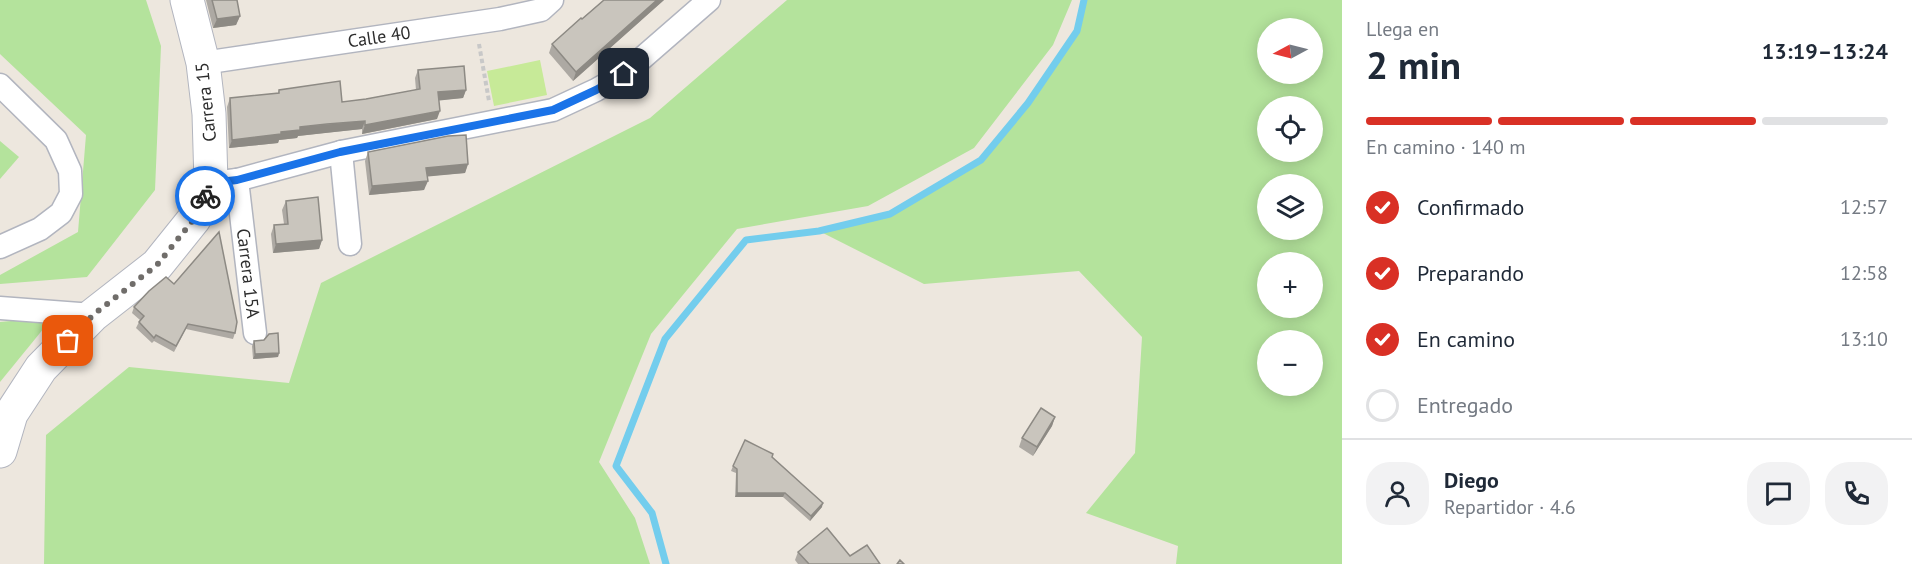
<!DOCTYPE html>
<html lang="es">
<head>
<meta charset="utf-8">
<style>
  :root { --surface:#fff; --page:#f2f2f3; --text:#1f2937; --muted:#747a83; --line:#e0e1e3; --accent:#d93025 }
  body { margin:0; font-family:"PT Sans",sans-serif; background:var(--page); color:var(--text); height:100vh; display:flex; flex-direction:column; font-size:22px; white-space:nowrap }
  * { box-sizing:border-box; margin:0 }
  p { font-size:20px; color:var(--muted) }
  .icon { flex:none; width:33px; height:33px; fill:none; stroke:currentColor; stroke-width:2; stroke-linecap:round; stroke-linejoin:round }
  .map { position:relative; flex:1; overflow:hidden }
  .drawer { display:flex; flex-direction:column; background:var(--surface); width:570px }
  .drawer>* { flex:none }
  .needle { width:39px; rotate:263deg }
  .buttons { position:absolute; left:1257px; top:18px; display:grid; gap:12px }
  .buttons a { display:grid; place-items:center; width:66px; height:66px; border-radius:50%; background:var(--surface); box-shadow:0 3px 15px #0003; font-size:30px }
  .pin { position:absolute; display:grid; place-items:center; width:51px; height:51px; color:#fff; margin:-26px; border-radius:12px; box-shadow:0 3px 9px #0006 }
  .courier { position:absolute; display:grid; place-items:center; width:60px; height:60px; margin:-30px; border:4px solid #1a73e8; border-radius:50%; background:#fff; color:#222; box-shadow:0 2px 8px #0007 }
  .head em { font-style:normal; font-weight:600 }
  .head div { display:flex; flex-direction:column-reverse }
  .head { display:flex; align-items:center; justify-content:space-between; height:102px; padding:0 24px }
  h1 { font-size:39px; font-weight:600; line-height:45px }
  .bar { display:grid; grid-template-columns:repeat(4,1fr); gap:9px 6px; align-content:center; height:72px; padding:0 24px }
  .bar i { height:8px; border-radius:4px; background:var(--line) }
  .bar .on { background:var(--accent) }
  .bar p { grid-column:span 4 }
  .line { display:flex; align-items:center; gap:15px; padding:0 24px; border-top:2px solid var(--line) }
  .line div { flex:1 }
  .round { display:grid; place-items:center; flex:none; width:63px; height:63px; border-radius:24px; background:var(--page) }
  ol { padding:0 24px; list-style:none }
  li { display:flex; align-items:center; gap:18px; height:66px }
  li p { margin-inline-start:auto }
  li .icon { padding:6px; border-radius:50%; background:var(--accent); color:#fff; stroke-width:4 }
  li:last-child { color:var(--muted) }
  li i { width:33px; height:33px; border:3px solid var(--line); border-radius:50% }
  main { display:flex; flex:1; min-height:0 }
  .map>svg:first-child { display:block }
  .green { fill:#b4e39c; fill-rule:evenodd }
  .pitch { fill:#c7ea98 }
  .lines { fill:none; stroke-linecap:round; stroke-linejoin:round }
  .stream { stroke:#73cded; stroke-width:7 }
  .minor-casing { stroke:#b2b5bf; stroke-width:25 }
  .secondary-casing { stroke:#b2b5bf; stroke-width:35 }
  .path { stroke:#c8c8c8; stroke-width:4; stroke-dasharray:4.5 3; stroke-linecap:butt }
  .minor { stroke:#fff; stroke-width:22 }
  .secondary { stroke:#fff; stroke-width:33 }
  .wall { fill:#ada9a3 }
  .shaded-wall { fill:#8d8a84 }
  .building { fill:#c9c5bd; stroke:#8d8a84; stroke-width:1.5 }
  .done { stroke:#706d6a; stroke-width:6; stroke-dasharray:0 10.8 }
  .route { stroke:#1a73e8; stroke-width:8 }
  .labels { text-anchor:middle; stroke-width:4.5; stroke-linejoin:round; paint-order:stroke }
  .street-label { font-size:18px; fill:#2c2c2c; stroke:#fff }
</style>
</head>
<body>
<main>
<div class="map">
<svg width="1342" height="564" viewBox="0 0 1342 564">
  <rect width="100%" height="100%" fill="#ede7de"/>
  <g class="green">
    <path d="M 0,0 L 146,0 L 161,46 L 155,190 L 87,277 L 0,284 L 0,275 L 78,232 L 86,135 L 0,54 Z"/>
    <path d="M 787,0 L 1072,0 L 1053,45 L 974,148 L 868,206 L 737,229 L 651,334 L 599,462 L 635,518 L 650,564 L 44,564 L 46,435 L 129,367 L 289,383 L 321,283 L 650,118 Z"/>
    <path d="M 1084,0 L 1342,0 L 1342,564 L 1176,564 L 1178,546 L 1086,513 L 1135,453 L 1142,337 L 1079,271 L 924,284 L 819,231 L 890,214 L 981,160 L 1028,103 L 1077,31 ZM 1312,28 L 1312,74 L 1268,74 L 1268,28 ZM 1312,106 L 1312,152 L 1268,152 L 1268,106 ZM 1268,184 L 1312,184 L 1312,230 L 1268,230 ZM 1312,262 L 1312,308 L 1268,308 L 1268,262 ZM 1312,340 L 1312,386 L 1268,386 L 1268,340 Z"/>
    <path d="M 0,141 L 19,157 L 0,179 Z"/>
    <path d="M 53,317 L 0,382 L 0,322 Z"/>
  </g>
  <path class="pitch" d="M 540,60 L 547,95 L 494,106 L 487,71 Z"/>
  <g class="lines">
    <path class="stream" d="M 666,564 L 652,513 L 616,466 L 665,339 L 746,240 L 819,231 L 890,214 L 981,160 L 1028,103 L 1077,31 L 1084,0"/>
    <defs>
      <g id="minor">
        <path id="s1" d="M 203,63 L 500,19 L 541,10 L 552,0"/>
        <path d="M 0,85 L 56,140 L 70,171 L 71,194 L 61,213 L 40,229 L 0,247"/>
        <path d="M 341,152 L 350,244"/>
        <path id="s2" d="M 237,180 L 255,333"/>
        <path d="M 211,183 L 237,180 L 341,152 L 553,110 L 596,90 L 624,74 L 709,0"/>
        <path d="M 0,308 L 93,315"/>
      </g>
      <path id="secondary" d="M 0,451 L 11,414 L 41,368 L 93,315 L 157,265 L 194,219 L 211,183 L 209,114 L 203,63 L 187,0"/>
    </defs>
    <use href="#minor" class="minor-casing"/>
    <use href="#secondary" class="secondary-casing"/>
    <path class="path" d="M 479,44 L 489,101"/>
    <use href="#minor" class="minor"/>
    <use href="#secondary" class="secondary"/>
  </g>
  <g class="wall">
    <path d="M 206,0 L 237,0 L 240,16 L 236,25 L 213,28 Z"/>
    <path d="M 604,0 L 664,0 L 573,81 L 549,53 L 552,44 Z"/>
    <path d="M 418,70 L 466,90 L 463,98 L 439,100 L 437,119 L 362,134 L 362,129 L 324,133 L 298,136 L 297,138 L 279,140 L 278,143 L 229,148 L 227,107 L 230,98 L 278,93 L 279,90 L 342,102 L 366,99 L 416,90 L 415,78 Z"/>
    <path d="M 368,152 L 468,164 L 465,173 L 427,176 L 424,190 L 369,195 L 365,161 Z"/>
    <path d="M 286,201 L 322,240 L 319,249 L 273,253 L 271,234 L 274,225 L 284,224 L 282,210 Z"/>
    <path d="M 174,284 L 235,333 L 233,339 L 186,329 L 174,352 L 154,341 L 152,343 L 136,328 L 140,320 L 132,313 L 134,307 Z"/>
    <path d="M 264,340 L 279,353 L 278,357 L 253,359 L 252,346 L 254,341 Z"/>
    <path d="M 1055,417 L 1052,426 L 1033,456 L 1019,447 L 1022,438 Z"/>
    <path d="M 772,457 L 822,507 L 810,521 L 783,497 L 735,497 L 736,473 L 731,471 L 733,466 Z"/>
    <path d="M 798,552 L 850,556 L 880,564 L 798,564 L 795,560 Z"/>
  </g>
  <g class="shaded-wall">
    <path d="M 657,0 L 664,0 L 573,81 L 576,72 Z"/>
    <path d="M 240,16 L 236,25 L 213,28 L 217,19 Z"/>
    <path d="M 466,90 L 463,98 L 435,101 L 438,92 Z"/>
    <path d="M 440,111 L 437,119 L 362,134 L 365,125 Z"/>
    <path d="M 365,121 L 362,129 L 298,136 L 297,138 L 279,140 L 278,143 L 229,148 L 232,140 L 300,127 Z"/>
    <path d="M 468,164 L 465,173 L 423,177 L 426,168 Z"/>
    <path d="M 428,181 L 424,190 L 369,195 L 372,186 Z"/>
    <path d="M 322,240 L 319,249 L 273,253 L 276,244 Z"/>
    <path d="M 279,353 L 278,357 L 253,359 L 255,354 Z"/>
    <path d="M 1055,417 L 1052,426 L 1033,456 L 1037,447 Z"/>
    <path d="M 737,493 L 785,493 L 783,497 L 735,497 Z"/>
    <path d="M 823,503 L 822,507 L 810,521 L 811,516 Z"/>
  </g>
  <g class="building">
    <path d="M 212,0 L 237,0 L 240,16 L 217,19 Z"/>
    <path d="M 604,0 L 657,0 L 576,72 L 552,44 L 581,18 L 582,19 Z"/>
    <path d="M 464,66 L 466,90 L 438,92 L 440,111 L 365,125 L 365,121 L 327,124 L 300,127 L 300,130 L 281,132 L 281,134 L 232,140 L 230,98 L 279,93 L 279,90 L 340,81 L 342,102 L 366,99 L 420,89 L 418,70 Z"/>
    <path d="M 466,135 L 468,164 L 426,168 L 428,181 L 372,186 L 368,152 L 448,136 Z"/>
    <path d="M 318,197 L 322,240 L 276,244 L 274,225 L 288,224 L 286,201 Z"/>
    <path d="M 219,232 L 237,322 L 235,333 L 188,324 L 176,346 L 156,335 L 154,338 L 139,322 L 144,316 L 134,307 L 149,291 L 166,277 L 174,284 Z"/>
    <path d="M 278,333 L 279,353 L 255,354 L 254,341 L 264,340 L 269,334 Z"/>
    <path d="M 1041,408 L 1055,417 L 1037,447 L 1022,438 Z"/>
    <path d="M 745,440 L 773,454 L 772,457 L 823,503 L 811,516 L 785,493 L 737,493 L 737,469 L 733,466 Z"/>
    <path d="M 827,528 L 850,556 L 867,545 L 880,564 L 809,564 L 798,552 Z"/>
    <path d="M 900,560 L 904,564 L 897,564 Z"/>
  </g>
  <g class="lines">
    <path class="done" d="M 68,341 L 93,315 L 157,265 L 194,219 L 205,196"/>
    <path class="route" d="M 205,196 L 211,183 L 237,180 L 340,152 L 553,110 L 596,90 L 624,74"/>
  </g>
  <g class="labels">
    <g class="street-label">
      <text dy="6" stroke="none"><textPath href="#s1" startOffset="178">Calle 40</textPath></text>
      <text transform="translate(206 102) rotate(-96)" y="6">Carrera 15</text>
      <text dy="6" stroke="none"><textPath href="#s2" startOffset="94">Carrera 15A</textPath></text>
    </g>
  </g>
</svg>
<div class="buttons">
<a><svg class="needle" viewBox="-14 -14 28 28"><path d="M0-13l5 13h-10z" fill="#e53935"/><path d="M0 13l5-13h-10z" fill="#747a83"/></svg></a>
<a><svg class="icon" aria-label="locate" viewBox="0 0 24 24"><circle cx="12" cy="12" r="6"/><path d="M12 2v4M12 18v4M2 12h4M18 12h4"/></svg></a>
<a><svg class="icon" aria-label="layers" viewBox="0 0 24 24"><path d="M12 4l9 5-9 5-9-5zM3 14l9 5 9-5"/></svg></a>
<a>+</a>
<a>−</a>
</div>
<div class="pin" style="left:68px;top:341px;background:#ea580c"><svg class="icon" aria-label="bag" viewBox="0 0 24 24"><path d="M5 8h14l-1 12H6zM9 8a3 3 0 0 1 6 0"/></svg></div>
<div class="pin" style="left:624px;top:74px;background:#1f2937"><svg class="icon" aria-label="home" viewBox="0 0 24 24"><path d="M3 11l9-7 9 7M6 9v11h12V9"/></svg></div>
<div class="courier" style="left:205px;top:196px"><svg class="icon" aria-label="bike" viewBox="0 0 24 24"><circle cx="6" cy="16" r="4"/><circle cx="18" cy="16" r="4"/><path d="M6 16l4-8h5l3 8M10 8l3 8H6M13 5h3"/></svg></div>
</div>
<section class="drawer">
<div class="head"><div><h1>2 min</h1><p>Llega en</p></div><em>13:19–13:24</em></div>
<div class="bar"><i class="on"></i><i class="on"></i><i class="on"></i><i></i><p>En camino · 140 m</p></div>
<ol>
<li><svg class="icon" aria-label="check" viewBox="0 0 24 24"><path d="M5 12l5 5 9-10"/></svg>Confirmado<p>12:57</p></li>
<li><svg class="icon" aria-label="check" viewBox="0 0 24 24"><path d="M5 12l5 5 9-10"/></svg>Preparando<p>12:58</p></li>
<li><svg class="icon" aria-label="check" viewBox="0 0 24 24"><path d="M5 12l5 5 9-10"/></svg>En camino<p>13:10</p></li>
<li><i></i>Entregado</li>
</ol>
<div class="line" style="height:108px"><a class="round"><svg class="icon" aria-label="person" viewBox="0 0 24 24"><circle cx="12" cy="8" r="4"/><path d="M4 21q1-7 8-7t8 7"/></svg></a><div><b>Diego</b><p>Repartidor · 4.6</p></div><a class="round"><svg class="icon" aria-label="chat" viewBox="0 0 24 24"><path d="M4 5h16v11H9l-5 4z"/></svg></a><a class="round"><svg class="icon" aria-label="phone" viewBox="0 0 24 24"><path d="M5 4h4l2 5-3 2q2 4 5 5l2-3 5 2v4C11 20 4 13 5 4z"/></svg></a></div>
</section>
</main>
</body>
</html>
